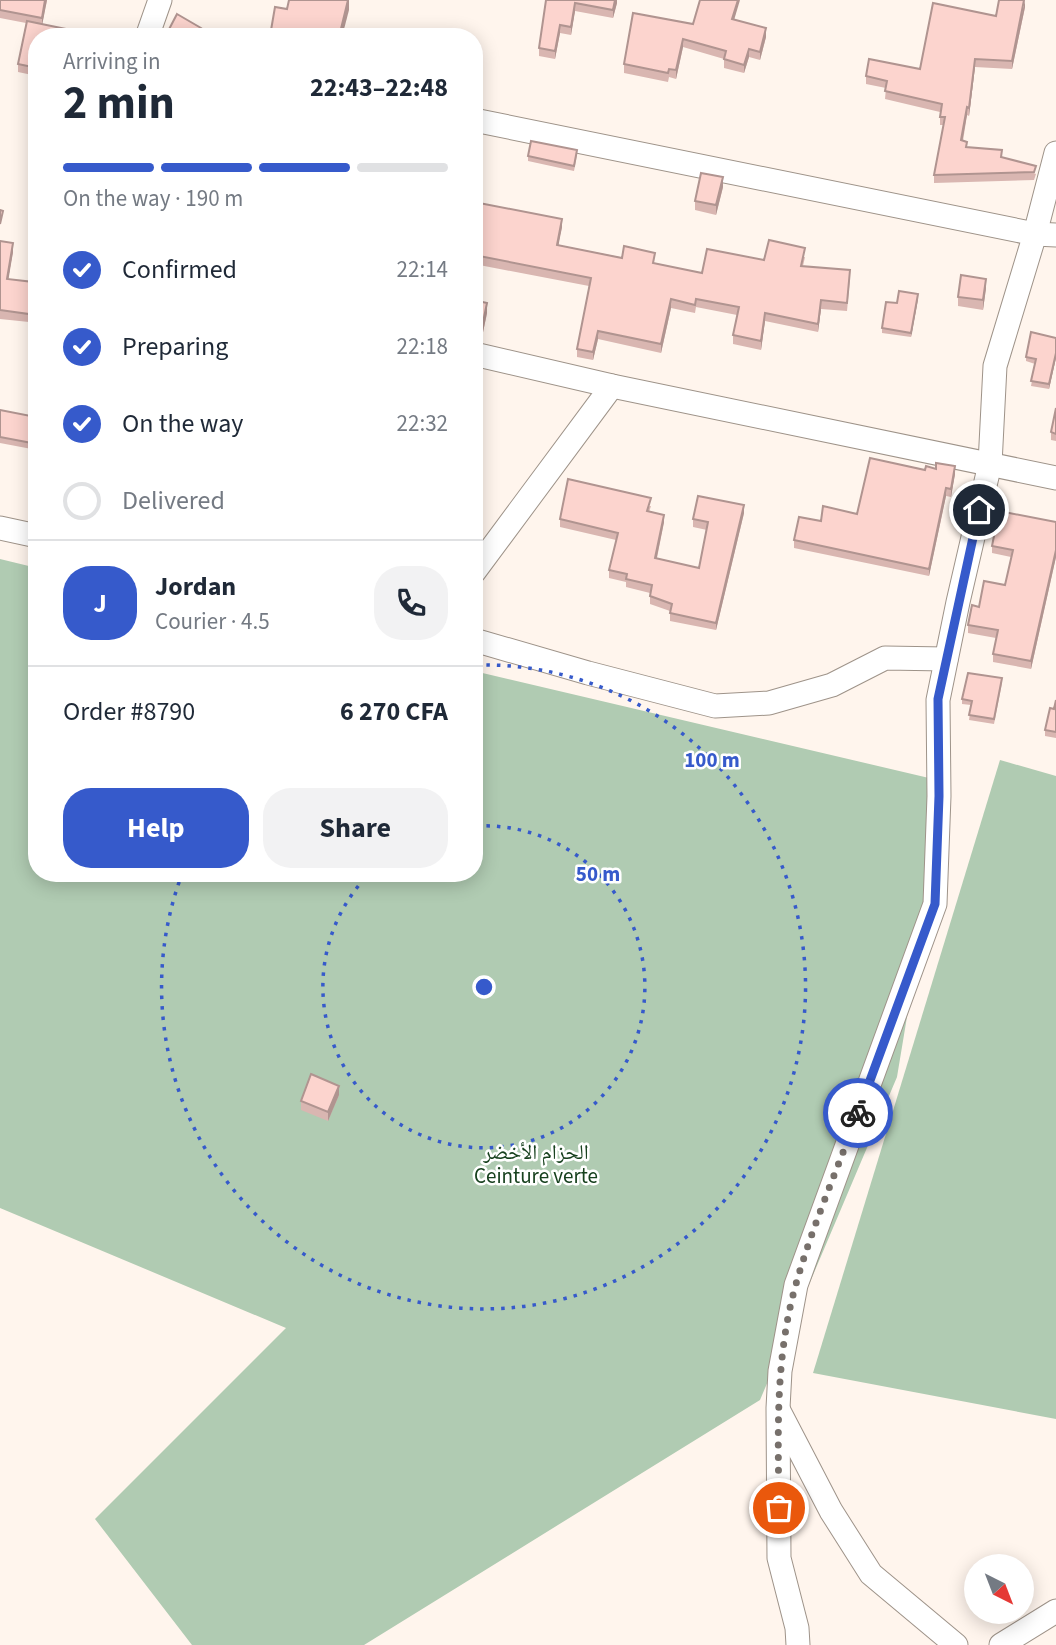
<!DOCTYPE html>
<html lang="en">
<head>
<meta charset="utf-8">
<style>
  :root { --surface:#fff; --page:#f2f2f3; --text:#1f2937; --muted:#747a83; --line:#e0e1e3; --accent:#365acb }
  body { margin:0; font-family:"Source Sans 3","Noto Naskh Arabic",sans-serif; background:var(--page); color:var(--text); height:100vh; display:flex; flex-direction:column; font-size:26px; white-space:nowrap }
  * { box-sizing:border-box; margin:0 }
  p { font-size:23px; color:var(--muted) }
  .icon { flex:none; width:38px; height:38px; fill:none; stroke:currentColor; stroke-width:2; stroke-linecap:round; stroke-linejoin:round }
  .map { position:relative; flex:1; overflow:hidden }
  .panel { position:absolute; left:28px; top:28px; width:455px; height:854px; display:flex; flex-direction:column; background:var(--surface); border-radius:28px; box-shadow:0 4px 18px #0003 }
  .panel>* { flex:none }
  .needle { width:46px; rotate:138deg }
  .controls { position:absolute; left:964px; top:1554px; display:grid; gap:14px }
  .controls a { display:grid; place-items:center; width:70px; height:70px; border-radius:50%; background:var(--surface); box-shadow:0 4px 18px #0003; font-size:35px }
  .pin { position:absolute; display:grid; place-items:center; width:60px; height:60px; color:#fff; margin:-30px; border:4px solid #fff; border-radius:50%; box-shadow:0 2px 7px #0007 }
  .courier { position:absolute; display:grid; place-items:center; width:70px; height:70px; margin:-35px; border:5px solid #365acb; border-radius:50%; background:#fff; color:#222; box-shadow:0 2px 9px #0007 }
  .headline em { font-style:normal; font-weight:700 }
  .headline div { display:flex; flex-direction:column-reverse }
  .headline { display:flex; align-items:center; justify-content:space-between; height:119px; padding:0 35px }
  h1 { font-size:46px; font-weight:700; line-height:52px }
  .bar { display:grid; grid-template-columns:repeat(4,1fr); gap:10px 7px; align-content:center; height:84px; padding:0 35px }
  .bar i { height:9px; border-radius:5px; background:var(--line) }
  .bar .on { background:var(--accent) }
  .bar p { grid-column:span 4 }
  .line { display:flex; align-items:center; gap:18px; padding:0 35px; border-top:2px solid var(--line) }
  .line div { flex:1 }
  .round { display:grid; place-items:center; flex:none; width:74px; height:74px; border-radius:28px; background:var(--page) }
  ol { padding:0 35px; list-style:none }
  li { display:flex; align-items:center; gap:21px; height:77px }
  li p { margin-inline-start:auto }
  li .icon { padding:7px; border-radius:50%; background:var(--accent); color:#fff; stroke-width:4 }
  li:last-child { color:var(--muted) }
  li i { width:38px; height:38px; border:4px solid var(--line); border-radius:50% }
  .primary-button { display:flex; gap:14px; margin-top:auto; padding:14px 35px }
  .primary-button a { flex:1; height:80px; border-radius:28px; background:var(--accent); color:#fff; font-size:28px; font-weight:700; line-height:80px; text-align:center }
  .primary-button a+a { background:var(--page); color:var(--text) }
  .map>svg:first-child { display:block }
  .forest { fill:#b0cbb2 }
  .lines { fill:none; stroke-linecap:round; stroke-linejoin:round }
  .minor-casing { stroke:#9e9389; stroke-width:25 }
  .minor { stroke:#fff; stroke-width:23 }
  .wall { fill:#d9b6b1 }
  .shaded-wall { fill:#b09490 }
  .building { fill:#fcd4ce; stroke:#b09490; stroke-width:2 }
  .done { stroke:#77706b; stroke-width:7; stroke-dasharray:0 12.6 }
  .route { stroke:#365acb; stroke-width:9 }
  .ring { fill:none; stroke:#365acb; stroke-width:3.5; stroke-dasharray:3.5 7 }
  .labels { text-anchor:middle; stroke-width:5; stroke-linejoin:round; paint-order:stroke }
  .park-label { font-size:21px; fill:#17411e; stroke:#fff }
  .centre { fill:#365acb; stroke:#fff; stroke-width:3.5 }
  .ring-label { font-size:21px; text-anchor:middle; font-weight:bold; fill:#365acb; stroke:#fff; stroke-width:5; stroke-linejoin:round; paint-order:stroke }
</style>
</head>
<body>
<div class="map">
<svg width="1056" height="1645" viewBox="0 0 1056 1645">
  <rect width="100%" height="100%" fill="#fff5ed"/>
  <g class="forest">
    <path d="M 0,559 L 37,568 L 37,873 L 474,873 L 474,671 L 946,782 L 897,1077 L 760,1400 L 364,1645 L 192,1645 L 95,1519 L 286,1328 L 0,1208 Z"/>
    <path d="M 1000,760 L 1056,776 L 1056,1419 L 813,1373 Z"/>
  </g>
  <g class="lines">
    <defs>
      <g id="minor">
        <path d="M 147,37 L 160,0"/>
        <path d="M 474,120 L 1035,234 L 1056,235"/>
        <path d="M 474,354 L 612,386 L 1056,478"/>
        <path d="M 0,528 L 37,536"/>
        <path d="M 474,572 L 612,386"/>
        <path d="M 474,640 L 588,673 L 715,706 L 769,703 L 832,685 L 885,658 L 946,659"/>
        <path d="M 779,1411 L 831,1511 L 871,1574 L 956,1645"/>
        <path d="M 798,1645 L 797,1628 L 779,1558 L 778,1408 L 780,1371 L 796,1285 L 935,904 L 939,796 L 938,700 L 958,602 L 990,464 L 995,366 L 1035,234 L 1056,153"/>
        <path d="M 1001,1645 L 1056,1611"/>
      </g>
    </defs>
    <use href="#minor" class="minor-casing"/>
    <use href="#minor" class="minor"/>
  </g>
  <g class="wall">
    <path d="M 0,0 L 47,0 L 42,24 L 37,37 L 37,76 L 18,72 L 18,64 L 26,23 L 0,18 Z"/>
    <path d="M 546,0 L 617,0 L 617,3 L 613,18 L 575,11 L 571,35 L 560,33 L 555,59 L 539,56 L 539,48 Z"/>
    <path d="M 1025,7 L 1012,69 L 975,67 L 969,116 L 967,115 L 963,141 L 967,147 L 1002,158 L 1036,174 L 1034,180 L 934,183 L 934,175 L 944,125 L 940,125 L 940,112 L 885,99 L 886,88 L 866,84 L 866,76 L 920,69 L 996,16 Z"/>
    <path d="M 735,19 L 766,37 L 760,60 L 749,57 L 744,73 L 724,68 L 724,59 L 683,47 L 676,79 L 669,77 L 668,82 L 624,73 L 624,64 L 693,24 Z"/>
    <path d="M 577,155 L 574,171 L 528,161 L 528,156 Z"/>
    <path d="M 723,187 L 716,215 L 695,210 L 695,201 Z"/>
    <path d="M 474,202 L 562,227 L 558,245 L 702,273 L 764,260 L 805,257 L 803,266 L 850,278 L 847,311 L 821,309 L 818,332 L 765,321 L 761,350 L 733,344 L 733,335 L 737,315 L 696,307 L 695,313 L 671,308 L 661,353 L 598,339 L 593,360 L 577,357 L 577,349 L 589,286 L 474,264 Z"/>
    <path d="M 0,241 L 13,252 L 8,279 L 33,290 L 29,322 L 0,319 Z"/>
    <path d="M 986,288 L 983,310 L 958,306 L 958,297 Z"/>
    <path d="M 918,299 L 911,337 L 882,333 L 882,328 L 897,303 Z"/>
    <path d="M 474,300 L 487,313 L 482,337 L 474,336 Z"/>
    <path d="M 1056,338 L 1056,358 L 1049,389 L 1031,386 L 1035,364 L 1026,361 L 1026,357 Z"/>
    <path d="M 1056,408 L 1056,441 L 1051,440 L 1051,432 Z"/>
    <path d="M 0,410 L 37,420 L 37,450 L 0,443 Z"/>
    <path d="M 925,470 L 955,474 L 951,497 L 946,496 L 929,576 L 794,548 L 794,540 L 821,521 L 857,514 Z"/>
    <path d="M 651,506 L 649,512 L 664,522 L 657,558 L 699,568 L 707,530 L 693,527 L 693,519 L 744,513 L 716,630 L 670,621 L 670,611 L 650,604 L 650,593 L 626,587 L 626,582 L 609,578 L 609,570 L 616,540 L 560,527 L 560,519 Z"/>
    <path d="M 1056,522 L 1056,557 L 1031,669 L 993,662 L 993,654 L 996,638 L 968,633 L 968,625 L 979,607 L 1005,585 L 1011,557 L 992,553 L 992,546 Z"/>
    <path d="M 1002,683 L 994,724 L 969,720 L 971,705 L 962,704 L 962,699 Z"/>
    <path d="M 1056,700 L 1056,738 L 1045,736 L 1045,730 Z"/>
    <path d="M 339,1095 L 328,1121 L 301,1110 L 301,1101 Z"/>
  </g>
  <g class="shaded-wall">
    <path d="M 45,0 L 47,0 L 42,26 L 42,18 Z"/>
    <path d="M 348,0 L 349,0 L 349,10 L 342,37 L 339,37 Z"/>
    <path d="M 615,0 L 617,0 L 617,3 L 613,18 L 613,10 Z"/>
    <path d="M 738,0 L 740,0 L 732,27 L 732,19 Z"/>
    <path d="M 1025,0 L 1025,7 L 1012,69 L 1012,61 Z"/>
    <path d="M 575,3 L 575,11 L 571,35 L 571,27 Z"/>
    <path d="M 560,25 L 560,33 L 555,59 L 555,51 Z"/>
    <path d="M 201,28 L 201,37 L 195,37 Z"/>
    <path d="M 766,28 L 766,37 L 760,60 L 760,52 Z"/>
    <path d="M 683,39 L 683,47 L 676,79 L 676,70 Z"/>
    <path d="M 749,49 L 749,57 L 744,73 L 744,65 Z"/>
    <path d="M 975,59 L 975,67 L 969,116 L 969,108 Z"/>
    <path d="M 967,107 L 967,115 L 961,148 L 961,140 Z"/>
    <path d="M 723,177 L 723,187 L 716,215 L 716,205 Z"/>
    <path d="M 562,219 L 562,227 L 557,253 L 557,245 Z"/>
    <path d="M 13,243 L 13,252 L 7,288 L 7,279 Z"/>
    <path d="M 986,279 L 986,288 L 983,310 L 983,300 Z"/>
    <path d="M 918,294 L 918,299 L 911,337 L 911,333 Z"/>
    <path d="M 671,299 L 671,308 L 661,353 L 661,344 Z"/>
    <path d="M 821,300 L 821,309 L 818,332 L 818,324 Z"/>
    <path d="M 487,303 L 487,313 L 482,337 L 482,327 Z"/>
    <path d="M 765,313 L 765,321 L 761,350 L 761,341 Z"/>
    <path d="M 598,331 L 598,339 L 593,360 L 593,352 Z"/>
    <path d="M 1056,353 L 1056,358 L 1049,389 L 1049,384 Z"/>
    <path d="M 955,466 L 955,474 L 951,497 L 951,489 Z"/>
    <path d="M 946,488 L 946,496 L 929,576 L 929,569 Z"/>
    <path d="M 744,505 L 744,513 L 716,630 L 716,623 Z"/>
    <path d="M 664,515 L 664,522 L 655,566 L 655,558 Z"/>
    <path d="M 1056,550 L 1056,557 L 1031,669 L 1031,661 Z"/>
    <path d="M 339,1086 L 339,1095 L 328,1121 L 328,1112 Z"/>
  </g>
  <g class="building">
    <path d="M 0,0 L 45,0 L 42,18 L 0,10 Z"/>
    <path d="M 289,0 L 348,0 L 339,37 L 326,37 L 315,35 L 314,37 L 276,37 L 270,36 L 275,7 L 287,9 Z"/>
    <path d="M 546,0 L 615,0 L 613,10 L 575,3 L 571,27 L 560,25 L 555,51 L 539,48 Z"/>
    <path d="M 700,0 L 738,0 L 732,19 L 766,28 L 760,52 L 749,49 L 744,65 L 724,59 L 726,51 L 683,39 L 676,70 L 669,69 L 668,73 L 624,64 L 633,13 L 693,24 Z"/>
    <path d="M 999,0 L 1024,0 L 1012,61 L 975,59 L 969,108 L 967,107 L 961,140 L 967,142 L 966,147 L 1002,150 L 1001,157 L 1036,166 L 1034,172 L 934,175 L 945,117 L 940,117 L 942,104 L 885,91 L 887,81 L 866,76 L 869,59 L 920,69 L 933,3 L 996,16 Z"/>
    <path d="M 177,14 L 201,28 L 195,37 L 165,37 Z"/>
    <path d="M 27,21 L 105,37 L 37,37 L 37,68 L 18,64 Z"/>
    <path d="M 531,141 L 577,150 L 574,166 L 528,156 Z"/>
    <path d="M 701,173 L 723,177 L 716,205 L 695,201 Z"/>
    <path d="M 474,202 L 562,219 L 557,245 L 622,258 L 624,246 L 655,253 L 653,263 L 702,273 L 707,249 L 764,260 L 769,240 L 805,248 L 801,266 L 850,270 L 847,303 L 821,300 L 818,324 L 765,313 L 761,341 L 733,335 L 739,307 L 696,299 L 695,305 L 671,299 L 661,344 L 598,331 L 593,352 L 577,349 L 591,278 L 474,255 Z"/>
    <path d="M 0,210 L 3,211 L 0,224 Z"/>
    <path d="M 0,241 L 13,243 L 7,279 L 33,282 L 29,314 L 0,310 Z"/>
    <path d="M 961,275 L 986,279 L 983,300 L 958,297 Z"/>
    <path d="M 899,291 L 918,294 L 911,333 L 882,328 L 886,302 L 897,303 Z"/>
    <path d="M 474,300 L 487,303 L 482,327 L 474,326 Z"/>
    <path d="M 1031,332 L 1056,338 L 1056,353 L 1049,384 L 1031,381 L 1036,359 L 1026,357 Z"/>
    <path d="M 1056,408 L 1056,434 L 1051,432 Z"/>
    <path d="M 0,410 L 36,417 L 37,444 L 0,437 Z"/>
    <path d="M 870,458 L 925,470 L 926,466 L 936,469 L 936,463 L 955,466 L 951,489 L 946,488 L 929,569 L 794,540 L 799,517 L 821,521 L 823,506 L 857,514 Z"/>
    <path d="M 568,479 L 651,498 L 647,511 L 664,515 L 655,558 L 699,568 L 708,522 L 693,519 L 698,496 L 744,505 L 716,623 L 670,613 L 672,604 L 650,596 L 652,585 L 626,579 L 627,574 L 609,570 L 618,533 L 560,519 Z"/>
    <path d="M 999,511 L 1056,522 L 1056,550 L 1031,661 L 993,654 L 998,630 L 968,625 L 972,605 L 979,607 L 984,581 L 1005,585 L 1013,550 L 992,546 Z"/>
    <path d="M 968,673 L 1002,678 L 994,719 L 969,715 L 972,701 L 962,699 Z"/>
    <path d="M 1056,700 L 1056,732 L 1045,730 L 1050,708 L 1054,709 Z"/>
    <path d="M 311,1074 L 339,1086 L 328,1112 L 301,1101 Z"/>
  </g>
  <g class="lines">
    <path class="done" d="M 779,1508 C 778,1433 775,1357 796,1284 C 812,1227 837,1170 858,1113"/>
    <path class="route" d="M 858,1113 L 935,904 L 939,796 L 938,699 L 979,510"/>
  </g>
  <g class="ring">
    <path d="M476 826A161 161 0 1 1 369 874"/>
    <path d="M476 665A322 322 0 1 1 182 874"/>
  </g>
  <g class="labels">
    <g class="park-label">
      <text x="536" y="1159">الحزام الأخضر<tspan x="536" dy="24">Ceinture verte</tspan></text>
    </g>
  </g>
  <circle cx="484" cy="987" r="10" class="centre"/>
  <g class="ring-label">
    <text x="712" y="767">100 m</text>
    <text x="598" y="881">50 m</text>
  </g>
</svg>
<div class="controls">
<a><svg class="needle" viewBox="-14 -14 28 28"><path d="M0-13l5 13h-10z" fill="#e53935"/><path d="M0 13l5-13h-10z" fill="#747a83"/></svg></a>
</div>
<div class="pin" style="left:779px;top:1508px;background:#ea580c"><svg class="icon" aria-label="bag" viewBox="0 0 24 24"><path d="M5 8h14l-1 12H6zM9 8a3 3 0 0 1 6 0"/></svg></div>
<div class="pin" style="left:979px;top:510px;background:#1f2937"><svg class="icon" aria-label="home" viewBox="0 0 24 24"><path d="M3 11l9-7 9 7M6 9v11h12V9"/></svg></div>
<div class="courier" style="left:858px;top:1113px"><svg class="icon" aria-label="bike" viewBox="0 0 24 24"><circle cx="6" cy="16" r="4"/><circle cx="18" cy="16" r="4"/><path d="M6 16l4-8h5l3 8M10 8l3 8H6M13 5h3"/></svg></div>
<section class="panel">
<div class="headline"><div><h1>2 min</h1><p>Arriving in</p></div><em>22:43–22:48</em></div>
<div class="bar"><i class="on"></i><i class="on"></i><i class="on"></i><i></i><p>On the way · 190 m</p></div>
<ol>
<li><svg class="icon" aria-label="check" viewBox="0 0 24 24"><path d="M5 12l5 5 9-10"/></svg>Confirmed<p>22:14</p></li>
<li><svg class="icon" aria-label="check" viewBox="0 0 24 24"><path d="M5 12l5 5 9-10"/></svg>Preparing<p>22:18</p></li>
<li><svg class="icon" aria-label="check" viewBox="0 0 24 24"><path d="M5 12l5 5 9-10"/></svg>On the way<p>22:32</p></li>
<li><i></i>Delivered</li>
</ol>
<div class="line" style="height:126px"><b class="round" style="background:var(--accent);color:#fff">J</b><div><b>Jordan</b><p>Courier · 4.5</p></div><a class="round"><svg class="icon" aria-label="phone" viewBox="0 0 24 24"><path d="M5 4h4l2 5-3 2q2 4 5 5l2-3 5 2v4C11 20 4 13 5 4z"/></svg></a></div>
<div class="line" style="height:91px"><div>Order #8790</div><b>6 270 CFA</b></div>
<div class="primary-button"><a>Help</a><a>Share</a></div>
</section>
</div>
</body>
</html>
